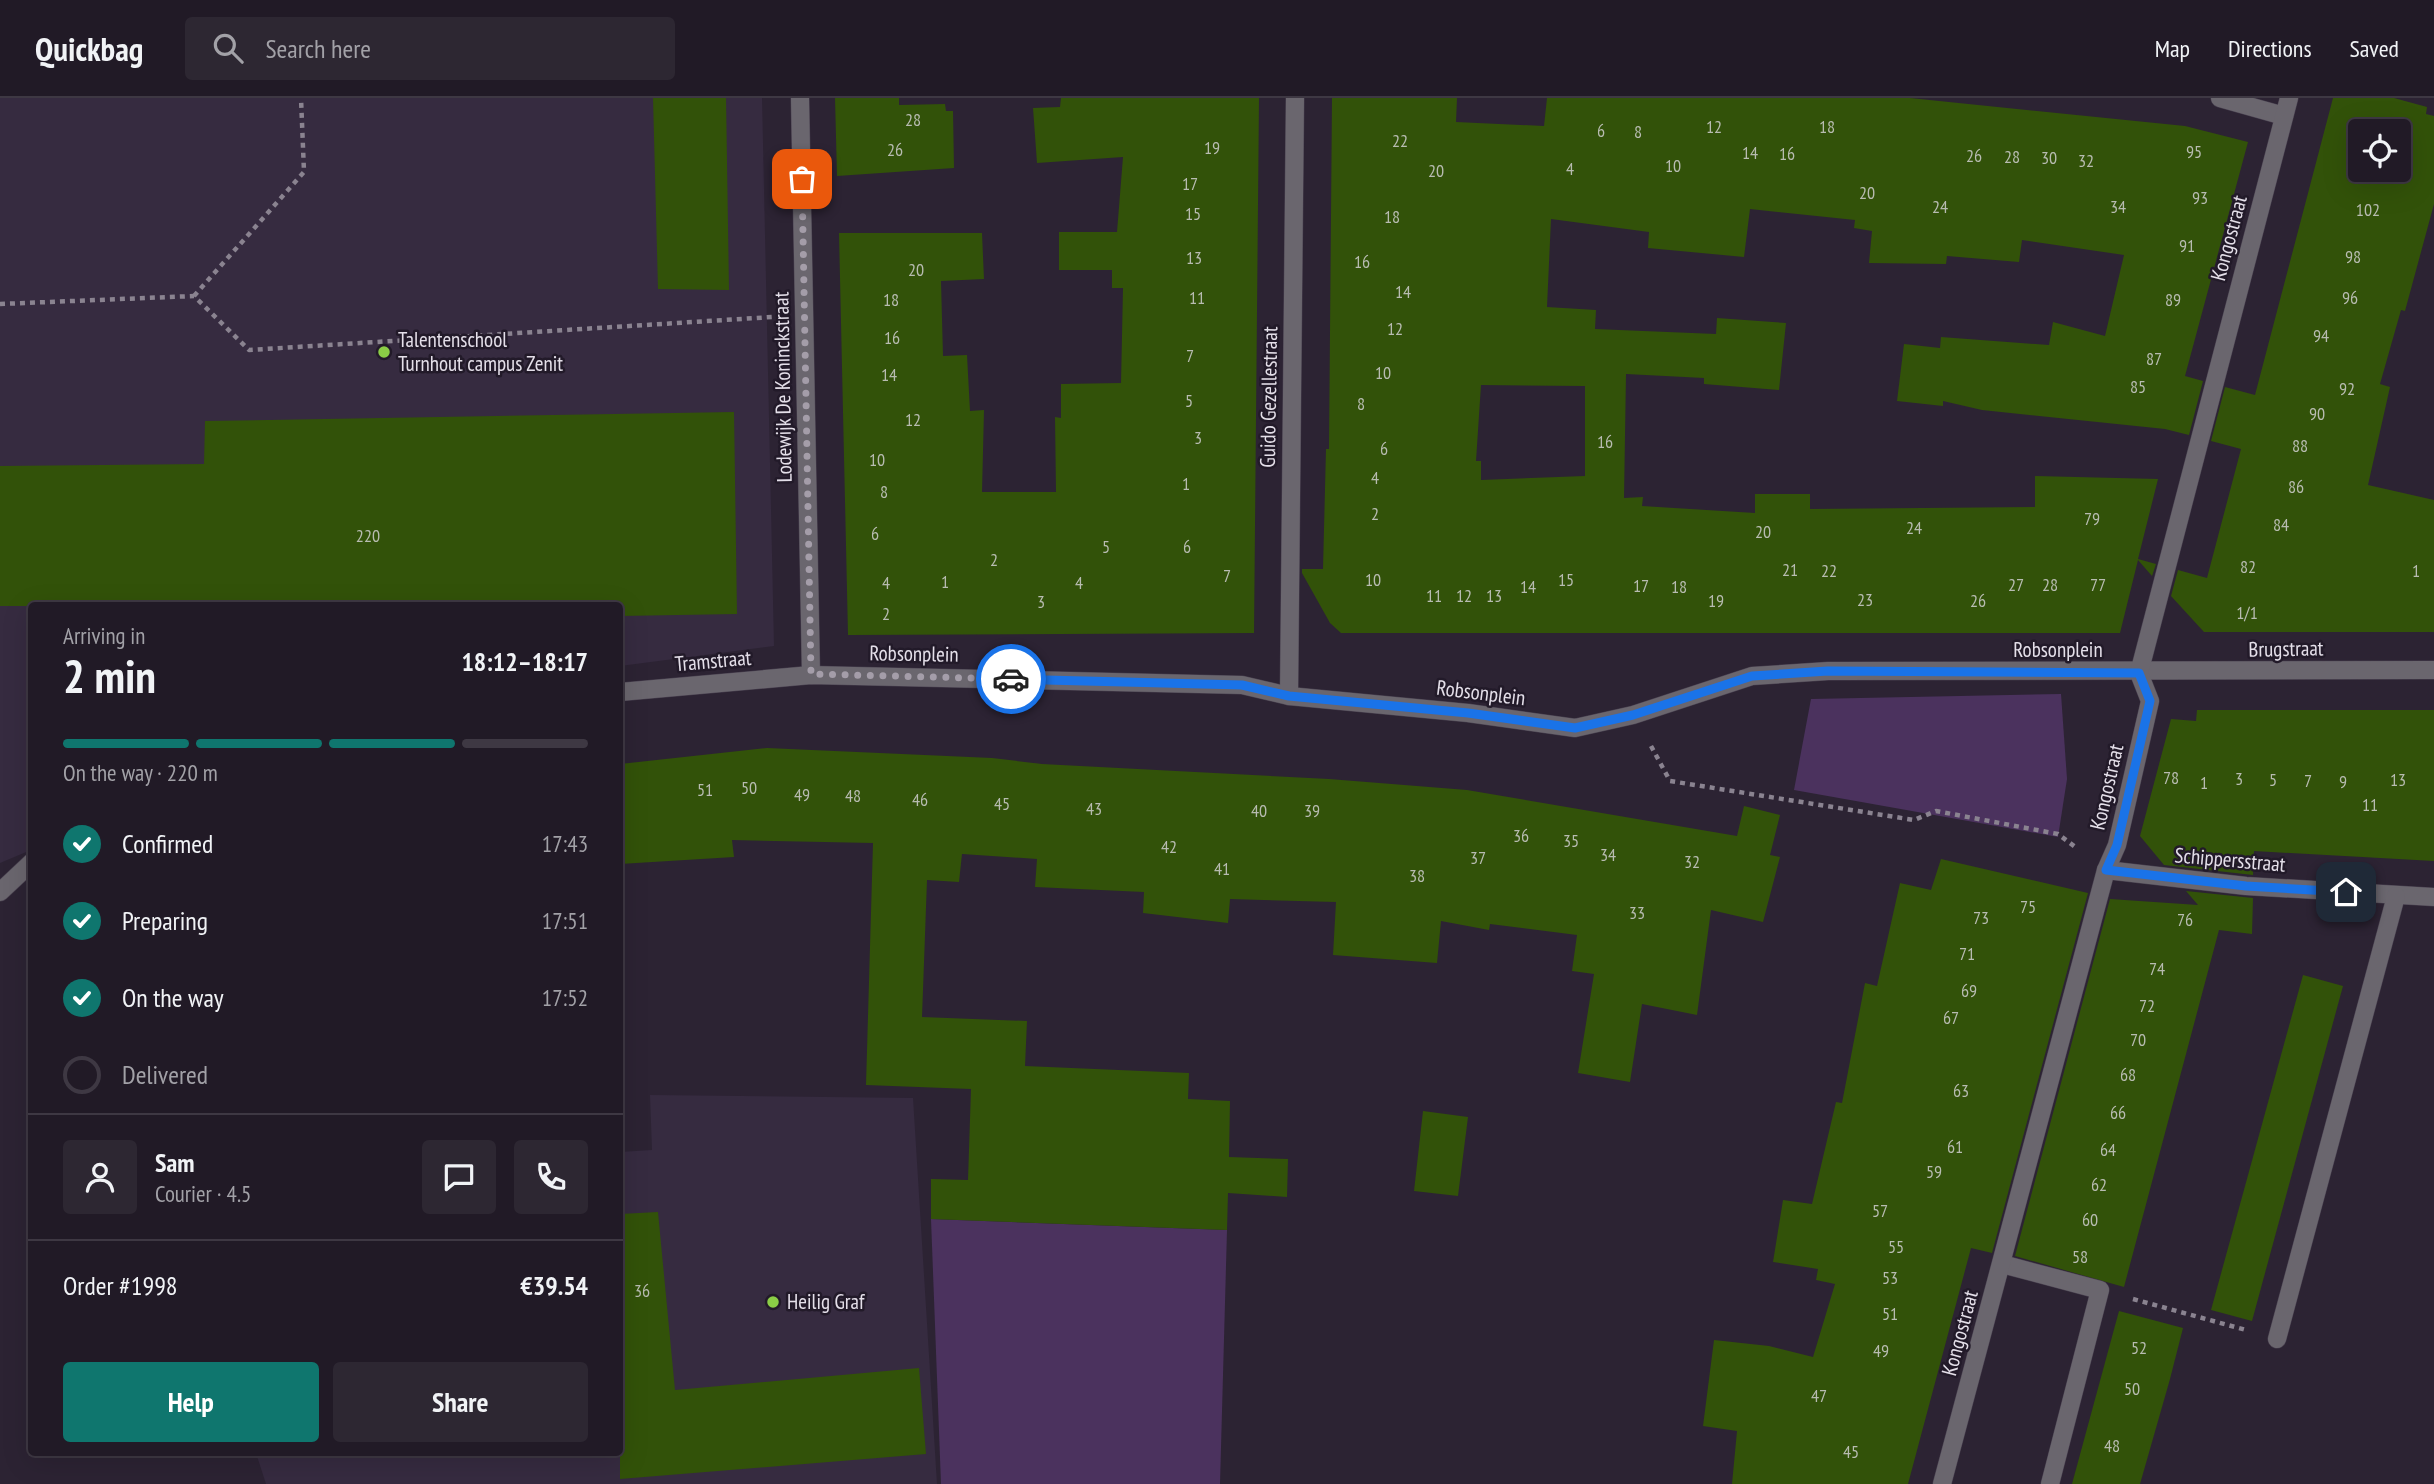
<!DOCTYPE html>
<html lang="en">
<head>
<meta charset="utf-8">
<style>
  :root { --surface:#211a26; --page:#2d2732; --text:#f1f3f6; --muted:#a2a1a7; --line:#3e3843; --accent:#0f766e }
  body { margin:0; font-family:"PT Sans Narrow",sans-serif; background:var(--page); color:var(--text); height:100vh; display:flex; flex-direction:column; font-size:26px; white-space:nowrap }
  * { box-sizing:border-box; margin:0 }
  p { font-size:23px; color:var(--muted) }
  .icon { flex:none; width:38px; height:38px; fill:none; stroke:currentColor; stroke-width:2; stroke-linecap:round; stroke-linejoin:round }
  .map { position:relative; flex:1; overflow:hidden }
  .sheet { position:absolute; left:28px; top:504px; width:595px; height:854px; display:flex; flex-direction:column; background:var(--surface); border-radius:7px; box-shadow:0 7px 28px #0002,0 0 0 2px var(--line) }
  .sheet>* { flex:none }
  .fabs { position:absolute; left:2348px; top:21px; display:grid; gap:14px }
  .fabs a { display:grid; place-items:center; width:63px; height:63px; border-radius:7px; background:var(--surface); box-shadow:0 7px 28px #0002,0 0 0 2px var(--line); font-size:35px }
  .pin { position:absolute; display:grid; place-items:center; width:60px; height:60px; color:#fff; margin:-30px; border-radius:14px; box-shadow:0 4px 10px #0006 }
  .courier { position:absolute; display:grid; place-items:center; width:70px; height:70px; margin:-35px; border:5px solid #1a73e8; border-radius:50%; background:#fff; color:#222; box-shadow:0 2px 9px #0007 }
  .overview em { font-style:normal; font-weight:700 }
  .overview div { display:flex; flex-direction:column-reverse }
  .overview { display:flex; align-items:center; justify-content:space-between; height:119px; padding:0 35px }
  h1 { font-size:46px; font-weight:700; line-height:52px }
  .bar { display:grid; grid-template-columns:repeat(4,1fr); gap:10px 7px; align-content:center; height:84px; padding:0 35px }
  .bar i { height:9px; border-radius:5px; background:var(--line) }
  .bar .current { background:var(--accent) }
  .bar p { grid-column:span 4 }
  .line { display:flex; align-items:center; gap:18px; padding:0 35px; border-top:2px solid var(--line) }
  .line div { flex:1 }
  .round { display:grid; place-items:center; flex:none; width:74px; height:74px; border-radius:7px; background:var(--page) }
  ol { padding:0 35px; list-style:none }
  li { display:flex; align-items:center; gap:21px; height:77px }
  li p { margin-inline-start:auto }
  li .icon { padding:7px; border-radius:50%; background:var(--accent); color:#fff; stroke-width:4 }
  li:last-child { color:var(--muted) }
  li i { width:38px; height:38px; border:4px solid var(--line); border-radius:50% }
  .cta { display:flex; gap:14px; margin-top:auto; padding:14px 35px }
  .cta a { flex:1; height:80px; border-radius:7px; background:var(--accent); color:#fff; font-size:28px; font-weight:700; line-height:80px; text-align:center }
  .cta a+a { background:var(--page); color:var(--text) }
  header { display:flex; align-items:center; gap:42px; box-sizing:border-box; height:98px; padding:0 35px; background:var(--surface); border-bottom:2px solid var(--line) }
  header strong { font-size:33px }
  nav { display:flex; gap:38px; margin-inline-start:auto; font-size:24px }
  .search { width:490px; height:63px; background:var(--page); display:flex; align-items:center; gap:18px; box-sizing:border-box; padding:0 24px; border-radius:7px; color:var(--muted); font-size:26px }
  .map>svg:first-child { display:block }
  .built { fill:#362b40 }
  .green { fill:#4b325e }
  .building { fill:#325209; fill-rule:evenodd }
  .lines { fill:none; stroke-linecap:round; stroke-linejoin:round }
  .minor-casing { stroke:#494150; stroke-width:19 }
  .path { stroke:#8a8390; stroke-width:4.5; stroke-dasharray:5 5; stroke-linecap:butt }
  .minor { stroke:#6a666e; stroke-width:18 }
  .done { stroke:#a49da9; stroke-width:7; stroke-dasharray:0 12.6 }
  .route { stroke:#1a73e8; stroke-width:9 }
  .poi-dot { fill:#8bce46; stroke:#221a29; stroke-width:2.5 }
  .labels { text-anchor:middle; stroke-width:5; stroke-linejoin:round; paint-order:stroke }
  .number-label { font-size:18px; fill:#b8bcb1 }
  .street-label { font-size:21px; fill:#e4dfe9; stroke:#221a29 }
  .poi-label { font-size:21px; fill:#e4dfe9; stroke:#221a29; text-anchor:start }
</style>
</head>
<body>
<header>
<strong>Quickbag</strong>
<div class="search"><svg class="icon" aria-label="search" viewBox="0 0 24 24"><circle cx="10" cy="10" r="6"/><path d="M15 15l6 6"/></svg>Search here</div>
<nav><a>Map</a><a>Directions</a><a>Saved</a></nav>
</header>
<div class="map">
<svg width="2434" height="1386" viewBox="0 0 2434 1386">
  <rect width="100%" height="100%" fill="#2c2333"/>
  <g class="built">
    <path d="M 0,0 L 762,0 L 774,548 L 620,568 L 620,508 L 32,508 L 31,752 L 0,765 Z"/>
    <path d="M 650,997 L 913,1000 L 937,1386 L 266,1386 L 256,1355 L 620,1354 L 620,1054 L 652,1052 Z"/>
  </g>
  <g class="green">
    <path d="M 2061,596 L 2067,681 L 2058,739 L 1794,692 L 1811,601 Z"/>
    <path d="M 931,1121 L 1227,1132 L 1220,1386 L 941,1386 Z"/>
  </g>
  <g class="building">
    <path d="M 653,0 L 726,0 L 729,192 L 658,191 Z"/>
    <path d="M 835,0 L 899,0 L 899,7 L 945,6 L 946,13 L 953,13 L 954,70 L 837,78 Z"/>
    <path d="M 1061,0 L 1259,0 L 1254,535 L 848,537 L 839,135 L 982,135 L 984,181 L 941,183 L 943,258 L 967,257 L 970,313 L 984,312 L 982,394 L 1056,394 L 1055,319 L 1061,320 L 1061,286 L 1121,285 L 1123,190 L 1112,190 L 1112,172 L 1059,172 L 1059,134 L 1117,134 L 1123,59 L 1037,65 L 1033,10 L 1060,9 Z"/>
    <path d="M 1332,0 L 1457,0 L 1456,24 L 1544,28 L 1547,0 L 1910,0 L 2185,28 L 2248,44 L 2185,278 L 2203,283 L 2189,337 L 2165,331 L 1982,312 L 1943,303 L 1943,308 L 1897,303 L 1904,246 L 1940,250 L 1941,239 L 2049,247 L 2053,224 L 2105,238 L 2124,157 L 2022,142 L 2019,164 L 1947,158 L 1946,166 L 1869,165 L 1872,133 L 1854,130 L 1855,122 L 1750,111 L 1744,159 L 1648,150 L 1649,134 L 1551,121 L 1547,209 L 1596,212 L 1595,231 L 1716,236 L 1717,220 L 1786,225 L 1779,292 L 1704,286 L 1704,280 L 1626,276 L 1624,400 L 1643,399 L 1642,408 L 1755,415 L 1755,396 L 1810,396 L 1810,411 L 2035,409 L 2035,378 L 2158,381 L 2138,461 L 2156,466 L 2152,478 L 2138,462 L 2120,535 L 1341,535 L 1330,525 L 1302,475 L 1302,471 L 1323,471 L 1326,351 L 1329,351 ZM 1481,287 L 1585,288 L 1585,378 L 1481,382 L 1481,363 L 1476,363 Z"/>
    <path d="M 2333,0 L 2394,0 L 2427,9 L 2426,16 L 2434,18 L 2434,106 L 2405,213 L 2401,212 L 2380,286 L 2390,289 L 2368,387 L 2434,402 L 2434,534 L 2204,534 L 2171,498 L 2178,472 L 2207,480 L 2241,351 L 2211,343 L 2225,289 L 2255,297 ZM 2361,33 L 2399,33 L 2399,72 L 2361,72 Z"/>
    <path d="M 734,314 L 737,516 L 620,518 L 620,508 L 0,508 L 0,368 L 204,366 L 205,323 Z"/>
    <path d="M 2197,612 L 2434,612 L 2434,763 L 2254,753 L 2253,777 L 2164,767 L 2140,738 L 2171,621 L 2196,623 Z"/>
    <path d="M 767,650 L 992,660 L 1042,666 L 1329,681 L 1467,692 L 1737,738 L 1744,708 L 1780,717 L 1770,757 L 1780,759 L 1763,824 L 1711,812 L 1697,917 L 1642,906 L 1630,984 L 1578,975 L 1594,876 L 1572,873 L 1577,837 L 1490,826 L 1489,832 L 1441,823 L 1437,865 L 1333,857 L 1336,804 L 1230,801 L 1228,825 L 1143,815 L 1144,794 L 1035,789 L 1037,761 L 962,756 L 959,784 L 927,782 L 922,919 L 1027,923 L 1025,968 L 1189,975 L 1188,1001 L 1230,1003 L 1229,1059 L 1288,1061 L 1287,1099 L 1228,1095 L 1227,1132 L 931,1121 L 931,1081 L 968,1082 L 971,991 L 866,987 L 873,745 L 732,742 L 734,759 L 620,766 L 620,666 Z"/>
    <path d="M 1941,761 L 2088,795 L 1992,1155 L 1971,1150 L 1908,1386 L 1732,1386 L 1737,1333 L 1703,1328 L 1714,1242 L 1769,1248 L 1813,1259 L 1835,1186 L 1816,1182 L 1818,1171 L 1773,1164 L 1783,1102 L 1812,1106 L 1836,1004 L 1842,1005 L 1865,885 L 1877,888 L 1900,785 L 1931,792 Z"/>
    <path d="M 2186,793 L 2253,800 L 2252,836 L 2219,832 L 2124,1189 L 2015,1158 L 2110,801 L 2198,807 Z"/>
    <path d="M 2303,877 L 2343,888 L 2252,1223 L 2211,1212 Z"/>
    <path d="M 1423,1013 L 1468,1019 L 1458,1098 L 1414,1093 Z"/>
    <path d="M 658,1114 L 675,1292 L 919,1270 L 926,1356 L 620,1381 L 620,1116 Z"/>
    <path d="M 2119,1213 L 2183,1230 L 2170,1281 L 2140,1386 L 2072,1386 Z"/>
  </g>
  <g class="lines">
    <defs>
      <g id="minor">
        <path d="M 800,0 L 811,577"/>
        <path d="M 2220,0 L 2284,18"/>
        <path d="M 620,594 L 811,577 L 1242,587 L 1289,598 L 1468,615 L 1575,630 L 1633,617 L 1752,578 L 1828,573 L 2434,572"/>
        <path d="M 1289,598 L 1295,0"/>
        <path d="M 2106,772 L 2246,788 L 2434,799"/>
        <path d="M 0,794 L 32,764"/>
        <path d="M 2002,1166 L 2100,1192 L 2050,1386"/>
        <path d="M 2277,1241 L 2396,798"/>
        <path d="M 1942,1386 L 2106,772 L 2117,747 L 2150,603 L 2139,575 L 2289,0"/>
      </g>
    </defs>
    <use href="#minor" class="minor-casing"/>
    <g class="path">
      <path d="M 194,198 L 304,74 L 301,0"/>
      <path d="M 0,206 L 194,198 L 249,252 L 772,219"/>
      <path d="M 1651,648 L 1670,683 L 1914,722 L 1936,713 L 2058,736 L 2078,751"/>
      <path d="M 2133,1201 L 2246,1232"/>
    </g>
    <use href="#minor" class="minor"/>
  </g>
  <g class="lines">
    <path class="done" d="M 802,81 L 811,576 L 1011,581"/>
    <path class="route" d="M 1011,581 L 1242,587 L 1289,598 L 1468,615 L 1575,630 L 1633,617 L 1752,578 L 1828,573 L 2139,575 L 2150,603 L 2117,747 L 2106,772 L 2246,788 L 2346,794"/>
  </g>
  <g class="poi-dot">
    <circle cx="384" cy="254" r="7"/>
    <circle cx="773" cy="1204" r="7"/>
  </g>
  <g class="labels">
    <g class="number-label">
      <text x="913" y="28">28</text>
      <text x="1714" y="35">12</text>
      <text x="1827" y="35">18</text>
      <text x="1601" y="39">6</text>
      <text x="1638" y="40">8</text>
      <text x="1400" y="49">22</text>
      <text x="1212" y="56">19</text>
      <text x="895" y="58">26</text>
      <text x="2194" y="60">95</text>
      <text x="1750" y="61">14</text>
      <text x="1787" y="62">16</text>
      <text x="1974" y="64">26</text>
      <text x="2012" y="65">28</text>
      <text x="2049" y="66">30</text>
      <text x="2086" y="69">32</text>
      <text x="1673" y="74">10</text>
      <text x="1570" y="77">4</text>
      <text x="1436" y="79">20</text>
      <text x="1190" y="92">17</text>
      <text x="1867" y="101">20</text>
      <text x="2200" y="106">93</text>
      <text x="1940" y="115">24</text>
      <text x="2118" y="115">34</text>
      <text x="2368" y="118">102</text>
      <text x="1193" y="122">15</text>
      <text x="1392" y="125">18</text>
      <text x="2187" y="154">91</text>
      <text x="2353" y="165">98</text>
      <text x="1194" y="166">13</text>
      <text x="1362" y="170">16</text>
      <text x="916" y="178">20</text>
      <text x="1403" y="200">14</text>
      <text x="1197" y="206">11</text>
      <text x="2350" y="206">96</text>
      <text x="891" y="208">18</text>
      <text x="2173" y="208">89</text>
      <text x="1395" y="237">12</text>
      <text x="2321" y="244">94</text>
      <text x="892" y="246">16</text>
      <text x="1190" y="264">7</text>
      <text x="2154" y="267">87</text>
      <text x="1383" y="281">10</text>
      <text x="889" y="283">14</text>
      <text x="2138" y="295">85</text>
      <text x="2347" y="297">92</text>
      <text x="1189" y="309">5</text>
      <text x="1361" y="312">8</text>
      <text x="2317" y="322">90</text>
      <text x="913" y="328">12</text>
      <text x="1198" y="346">3</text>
      <text x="1605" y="350">16</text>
      <text x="2300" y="354">88</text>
      <text x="1384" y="357">6</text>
      <text x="877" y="368">10</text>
      <text x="1375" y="386">4</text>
      <text x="1186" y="392">1</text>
      <text x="2296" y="395">86</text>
      <text x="884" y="400">8</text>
      <text x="1375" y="422">2</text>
      <text x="2092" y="427">79</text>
      <text x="2281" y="433">84</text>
      <text x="1914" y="436">24</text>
      <text x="1763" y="440">20</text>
      <text x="875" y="442">6</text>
      <text x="368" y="444">220</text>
      <text x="1106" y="455">5</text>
      <text x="1187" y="455">6</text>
      <text x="994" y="468">2</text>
      <text x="2248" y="475">82</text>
      <text x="1790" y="478">21</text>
      <text x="1829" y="479">22</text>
      <text x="2416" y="479">1</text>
      <text x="1227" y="484">7</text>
      <text x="1373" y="488">10</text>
      <text x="1566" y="488">15</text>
      <text x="945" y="490">1</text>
      <text x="886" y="491">4</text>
      <text x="1079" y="491">4</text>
      <text x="2016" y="493">27</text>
      <text x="2050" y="493">28</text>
      <text x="2098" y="493">77</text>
      <text x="1641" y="494">17</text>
      <text x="1528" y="495">14</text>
      <text x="1679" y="495">18</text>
      <text x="1434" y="504">11</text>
      <text x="1464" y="504">12</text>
      <text x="1494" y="504">13</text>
      <text x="1865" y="508">23</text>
      <text x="1716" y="509">19</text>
      <text x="1978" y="509">26</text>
      <text x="1041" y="510">3</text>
      <text x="2247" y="521">1/1</text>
      <text x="886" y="522">2</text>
      <text x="2171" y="686">78</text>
      <text x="2239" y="687">3</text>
      <text x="2273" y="688">5</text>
      <text x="2398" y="688">13</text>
      <text x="2308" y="689">7</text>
      <text x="2343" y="690">9</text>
      <text x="2204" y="691">1</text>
      <text x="749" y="696">50</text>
      <text x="705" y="698">51</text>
      <text x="802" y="703">49</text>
      <text x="853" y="704">48</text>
      <text x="920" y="708">46</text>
      <text x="1002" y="712">45</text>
      <text x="2370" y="713">11</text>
      <text x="1094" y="717">43</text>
      <text x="1259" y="719">40</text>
      <text x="1312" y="719">39</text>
      <text x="1521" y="744">36</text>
      <text x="1571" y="749">35</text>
      <text x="1169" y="755">42</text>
      <text x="1608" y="763">34</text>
      <text x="1478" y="766">37</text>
      <text x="1692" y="770">32</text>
      <text x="1222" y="777">41</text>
      <text x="1417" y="784">38</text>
      <text x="2028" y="815">75</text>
      <text x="1637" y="821">33</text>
      <text x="1981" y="826">73</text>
      <text x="2185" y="828">76</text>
      <text x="1967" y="862">71</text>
      <text x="2157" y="877">74</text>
      <text x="1969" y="899">69</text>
      <text x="2147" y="914">72</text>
      <text x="1951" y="926">67</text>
      <text x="2138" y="948">70</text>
      <text x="2128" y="983">68</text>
      <text x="1961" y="999">63</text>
      <text x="2118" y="1021">66</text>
      <text x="1955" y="1055">61</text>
      <text x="2108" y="1058">64</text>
      <text x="1934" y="1080">59</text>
      <text x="2099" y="1093">62</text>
      <text x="1880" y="1119">57</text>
      <text x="2090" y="1128">60</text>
      <text x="1896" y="1155">55</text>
      <text x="2080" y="1165">58</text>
      <text x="1890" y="1186">53</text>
      <text x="642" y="1199">36</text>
      <text x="1890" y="1222">51</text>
      <text x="2139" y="1256">52</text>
      <text x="1881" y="1259">49</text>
      <text x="2132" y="1297">50</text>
      <text x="1819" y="1304">47</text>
      <text x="2112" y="1354">48</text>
      <text x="1851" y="1360">45</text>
    </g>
    <g class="street-label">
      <text transform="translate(2229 140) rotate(-75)" y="7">Kongostraat</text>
      <text transform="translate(783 289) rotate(-91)" y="7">Lodewijk De Koninckstraat</text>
      <text transform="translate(1269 299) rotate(-89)" y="7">Guido Gezellestraat</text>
      <text transform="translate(2286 551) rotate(-1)" y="7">Brugstraat</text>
      <text x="2058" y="559">Robsonplein</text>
      <text transform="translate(914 556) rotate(1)" y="7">Robsonplein</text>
      <text transform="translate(713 563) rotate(-5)" y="7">Tramstraat</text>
      <text transform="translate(1481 595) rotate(7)" y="7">Robsonplein</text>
      <text transform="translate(2107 689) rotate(-77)" y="7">Kongostraat</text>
      <text transform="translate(2230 762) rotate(5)" y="7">Schippersstraat</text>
      <text transform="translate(1960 1235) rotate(-75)" y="7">Kongostraat</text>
    </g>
    <g class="poi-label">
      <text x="398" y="249">Talentenschool<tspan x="398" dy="24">Turnhout campus Zenit</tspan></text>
      <text x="787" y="1211">Heilig Graf</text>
    </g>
  </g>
</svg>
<div class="fabs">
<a><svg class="icon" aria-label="locate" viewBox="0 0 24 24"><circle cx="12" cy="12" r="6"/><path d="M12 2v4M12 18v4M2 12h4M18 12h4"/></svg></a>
</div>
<div class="pin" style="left:802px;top:81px;background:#ea580c"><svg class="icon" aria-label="bag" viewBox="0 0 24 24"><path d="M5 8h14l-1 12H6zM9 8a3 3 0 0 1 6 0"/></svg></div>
<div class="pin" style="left:2346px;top:794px;background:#1f2937"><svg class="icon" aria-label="home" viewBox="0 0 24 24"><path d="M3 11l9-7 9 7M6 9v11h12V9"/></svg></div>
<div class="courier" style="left:1011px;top:581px"><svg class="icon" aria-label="car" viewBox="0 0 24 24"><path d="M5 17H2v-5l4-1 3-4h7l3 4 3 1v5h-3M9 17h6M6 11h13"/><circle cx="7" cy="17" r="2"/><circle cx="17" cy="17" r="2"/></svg></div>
<section class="sheet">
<div class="overview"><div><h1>2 min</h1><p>Arriving in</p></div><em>18:12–18:17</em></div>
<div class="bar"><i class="current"></i><i class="current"></i><i class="current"></i><i></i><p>On the way · 220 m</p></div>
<ol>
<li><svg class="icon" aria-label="check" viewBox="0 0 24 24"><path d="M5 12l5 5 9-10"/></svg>Confirmed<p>17:43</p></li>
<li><svg class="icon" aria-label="check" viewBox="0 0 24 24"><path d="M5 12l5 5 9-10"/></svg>Preparing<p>17:51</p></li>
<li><svg class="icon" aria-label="check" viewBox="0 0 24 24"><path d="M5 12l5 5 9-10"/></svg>On the way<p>17:52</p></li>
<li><i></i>Delivered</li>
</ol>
<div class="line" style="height:126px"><a class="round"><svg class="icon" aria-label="person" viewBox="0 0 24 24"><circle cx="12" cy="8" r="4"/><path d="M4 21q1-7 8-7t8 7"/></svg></a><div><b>Sam</b><p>Courier · 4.5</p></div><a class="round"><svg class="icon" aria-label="chat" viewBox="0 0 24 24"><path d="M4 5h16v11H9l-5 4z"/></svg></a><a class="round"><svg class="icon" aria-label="phone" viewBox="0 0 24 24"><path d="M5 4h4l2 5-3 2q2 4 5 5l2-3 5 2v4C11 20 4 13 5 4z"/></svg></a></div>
<div class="line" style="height:91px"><div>Order #1998</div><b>€39.54</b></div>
<div class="cta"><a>Help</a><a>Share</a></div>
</section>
</div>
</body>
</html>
